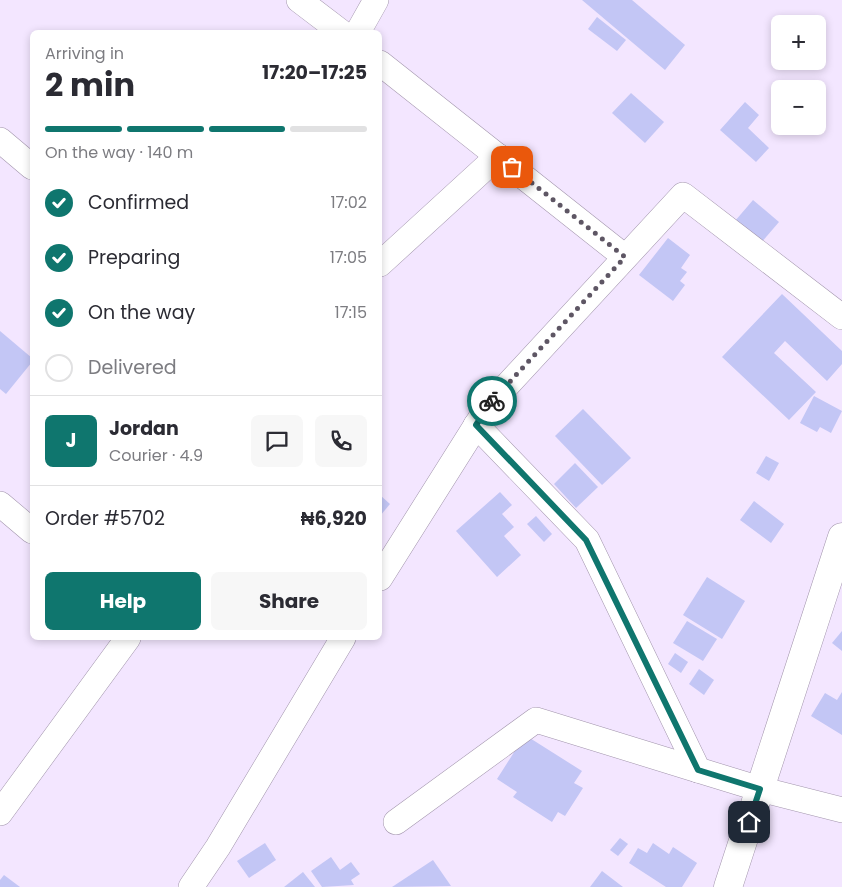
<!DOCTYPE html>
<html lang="en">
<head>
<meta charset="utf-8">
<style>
  :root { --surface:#fff; --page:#f7f7f7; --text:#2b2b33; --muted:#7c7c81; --line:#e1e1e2; --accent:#0f766e }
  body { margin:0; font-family:Poppins,sans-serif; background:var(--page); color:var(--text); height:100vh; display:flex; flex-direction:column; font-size:19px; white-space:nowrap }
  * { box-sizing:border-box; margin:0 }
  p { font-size:16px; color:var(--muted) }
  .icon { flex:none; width:28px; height:28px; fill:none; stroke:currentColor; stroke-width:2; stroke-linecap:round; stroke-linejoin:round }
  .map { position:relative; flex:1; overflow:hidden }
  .details { position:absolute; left:30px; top:30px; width:352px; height:610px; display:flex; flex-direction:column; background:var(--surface); border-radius:8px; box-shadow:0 2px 8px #0003 }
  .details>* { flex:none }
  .tools { position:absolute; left:771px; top:15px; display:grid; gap:10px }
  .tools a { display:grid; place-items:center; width:55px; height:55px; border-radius:8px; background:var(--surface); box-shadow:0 2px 8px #0003; font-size:25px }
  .pin { position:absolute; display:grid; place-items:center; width:42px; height:42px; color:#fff; margin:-21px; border-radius:10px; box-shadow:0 2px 8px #0006 }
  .courier { position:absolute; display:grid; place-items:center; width:50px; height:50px; margin:-25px; border:4px solid #0f766e; border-radius:50%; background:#fff; color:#222; box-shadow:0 1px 6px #0007 }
  .overview em { font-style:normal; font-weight:700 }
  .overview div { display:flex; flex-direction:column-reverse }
  .overview { display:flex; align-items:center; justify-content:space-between; height:85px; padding:0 15px }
  h1 { font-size:32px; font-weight:700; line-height:38px }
  .bar { display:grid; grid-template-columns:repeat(4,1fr); gap:8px 5px; align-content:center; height:60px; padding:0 15px }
  .bar i { height:6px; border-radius:4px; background:var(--line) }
  .bar .selected { background:var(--accent) }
  .bar p { grid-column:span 4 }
  .line { display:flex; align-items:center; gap:12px; padding:0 15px; border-top:1px solid var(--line) }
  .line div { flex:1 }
  .round { display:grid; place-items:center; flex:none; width:52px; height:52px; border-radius:8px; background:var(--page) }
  ol { padding:0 15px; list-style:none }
  li { display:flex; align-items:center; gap:15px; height:55px }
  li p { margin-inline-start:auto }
  li .icon { padding:5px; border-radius:50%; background:var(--accent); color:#fff; stroke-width:4 }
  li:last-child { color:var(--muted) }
  li i { width:28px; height:28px; border:2px solid var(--line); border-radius:50% }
  .action { display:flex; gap:10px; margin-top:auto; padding:10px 15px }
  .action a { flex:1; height:58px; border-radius:8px; background:var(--accent); color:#fff; font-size:20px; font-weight:700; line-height:58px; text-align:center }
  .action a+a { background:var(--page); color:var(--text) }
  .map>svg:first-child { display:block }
  .building { fill:#c3c6f5 }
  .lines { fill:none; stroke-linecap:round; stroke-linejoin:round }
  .minor-casing { stroke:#a295ac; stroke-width:26 }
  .tertiary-casing { stroke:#a295ac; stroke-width:29 }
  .minor { stroke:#fff; stroke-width:25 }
  .tertiary { stroke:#fff; stroke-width:28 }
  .done { stroke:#5e5664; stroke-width:5; stroke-dasharray:0 9 }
  .route { stroke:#0f766e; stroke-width:6 }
</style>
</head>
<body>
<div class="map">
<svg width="842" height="887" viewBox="0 0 842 887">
  <rect width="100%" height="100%" fill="#f3e6ff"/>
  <g class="building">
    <path d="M 582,0 L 632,0 L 685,45 L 665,70 Z"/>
    <path d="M 597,17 L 626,40 L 617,51 L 588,29 Z"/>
    <path d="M 631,93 L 664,122 L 645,143 L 612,113 Z"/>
    <path d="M 745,102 L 759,115 L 748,128 L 769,148 L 756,162 L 720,130 Z"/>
    <path d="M 753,200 L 779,222 L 761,243 L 735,221 Z"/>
    <path d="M 668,238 L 690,255 L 681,268 L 687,272 L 680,281 L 685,285 L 673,301 L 639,275 Z"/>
    <path d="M 782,294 L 842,351 L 842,364 L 827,381 L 785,341 L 774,353 L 816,392 L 789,420 L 722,357 Z"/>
    <path d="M 0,331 L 32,358 L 32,362 L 6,394 L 0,389 Z"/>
    <path d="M 814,396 L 842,411 L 831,433 L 820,427 L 817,432 L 800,423 Z"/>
    <path d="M 583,409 L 631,458 L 602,485 L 555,436 Z"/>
    <path d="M 766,456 L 779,463 L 769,481 L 756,473 Z"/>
    <path d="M 575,463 L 598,487 L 576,508 L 554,484 Z"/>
    <path d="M 500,492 L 512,505 L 502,514 L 514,527 L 504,536 L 521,555 L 497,577 L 456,531 Z"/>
    <path d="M 380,495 L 390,504 L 380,516 Z"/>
    <path d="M 754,501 L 784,524 L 771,543 L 740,520 Z"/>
    <path d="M 536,516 L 552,534 L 544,542 L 527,524 Z"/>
    <path d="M 707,577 L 745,601 L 722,639 L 683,615 Z"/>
    <path d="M 687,621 L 717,639 L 703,661 L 673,643 Z"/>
    <path d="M 842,631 L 842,651 L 832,643 Z"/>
    <path d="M 675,653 L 688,662 L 681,673 L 668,664 Z"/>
    <path d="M 699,669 L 714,680 L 704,695 L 689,684 Z"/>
    <path d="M 842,692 L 842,735 L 811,716 L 825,693 L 837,700 Z"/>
    <path d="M 525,735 L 582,771 L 574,783 L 583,788 L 565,816 L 558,812 L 552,822 L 513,797 L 517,792 L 497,779 Z"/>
    <path d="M 620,838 L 628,844 L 618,856 L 610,850 Z"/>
    <path d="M 265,843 L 276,860 L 249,878 L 237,861 Z"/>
    <path d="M 653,843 L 669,854 L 673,847 L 697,863 L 682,887 L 666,887 L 629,863 L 638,848 L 647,853 Z"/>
    <path d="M 331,857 L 340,870 L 351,862 L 360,874 L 351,880 L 354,885 L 322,887 L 311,871 Z"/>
    <path d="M 433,860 L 451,886 L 392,887 Z"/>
    <path d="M 602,871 L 623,887 L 590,887 Z"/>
    <path d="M 303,872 L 315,887 L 284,887 Z"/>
    <path d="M 4,875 L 20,887 L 0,887 L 0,880 Z"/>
  </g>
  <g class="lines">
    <defs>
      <g id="minor">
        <path d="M 299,0 L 341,32"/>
        <path d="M 358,32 L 376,0"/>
        <path d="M 380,63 L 625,257"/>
        <path d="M 0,140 L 32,167"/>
        <path d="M 380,264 L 498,156"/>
        <path d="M 476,425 L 587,540 L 698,770 L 760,789 L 842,810"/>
        <path d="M 0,504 L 32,531"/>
        <path d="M 380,578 L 489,405 L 683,195 L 842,317"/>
        <path d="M 0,813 L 128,638"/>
        <path d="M 396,822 L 536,720 L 698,770"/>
        <path d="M 191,887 L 218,847 L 343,638"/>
      </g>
      <path id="tertiary" d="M 728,887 L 842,537"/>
    </defs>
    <use href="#minor" class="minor-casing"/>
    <use href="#tertiary" class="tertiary-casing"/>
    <use href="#minor" class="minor"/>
    <use href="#tertiary" class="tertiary"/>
  </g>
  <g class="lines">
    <path class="done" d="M 492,401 L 625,257 L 512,167"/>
    <path class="route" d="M 492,401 L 476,425 L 586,540 L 698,770 L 760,789 L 749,822"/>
  </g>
</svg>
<div class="tools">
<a>+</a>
<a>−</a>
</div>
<div class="pin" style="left:512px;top:167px;background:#ea580c"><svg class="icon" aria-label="bag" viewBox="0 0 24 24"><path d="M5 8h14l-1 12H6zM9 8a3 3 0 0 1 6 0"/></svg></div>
<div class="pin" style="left:749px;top:822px;background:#1f2937"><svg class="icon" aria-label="home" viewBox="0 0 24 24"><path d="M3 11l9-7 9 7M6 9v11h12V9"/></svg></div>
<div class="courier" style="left:492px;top:401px"><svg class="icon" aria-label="bike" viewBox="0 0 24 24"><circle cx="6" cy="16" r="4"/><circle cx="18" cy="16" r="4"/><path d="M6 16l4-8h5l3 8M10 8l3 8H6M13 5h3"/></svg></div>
<section class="details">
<div class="overview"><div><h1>2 min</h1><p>Arriving in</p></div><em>17:20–17:25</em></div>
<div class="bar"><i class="selected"></i><i class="selected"></i><i class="selected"></i><i></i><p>On the way · 140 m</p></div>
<ol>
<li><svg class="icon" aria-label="check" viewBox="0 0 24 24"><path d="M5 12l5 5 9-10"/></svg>Confirmed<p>17:02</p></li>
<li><svg class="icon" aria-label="check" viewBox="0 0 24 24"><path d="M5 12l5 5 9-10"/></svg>Preparing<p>17:05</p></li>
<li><svg class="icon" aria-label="check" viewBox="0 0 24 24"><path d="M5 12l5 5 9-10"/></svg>On the way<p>17:15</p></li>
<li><i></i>Delivered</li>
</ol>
<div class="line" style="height:90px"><b class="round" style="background:var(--accent);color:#fff">J</b><div><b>Jordan</b><p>Courier · 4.9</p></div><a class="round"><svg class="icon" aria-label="chat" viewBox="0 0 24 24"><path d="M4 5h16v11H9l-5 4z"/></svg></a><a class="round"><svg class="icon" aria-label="phone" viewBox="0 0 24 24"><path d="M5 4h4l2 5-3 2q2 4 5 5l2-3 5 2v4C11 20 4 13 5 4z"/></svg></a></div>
<div class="line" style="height:65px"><div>Order #5702</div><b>₦6,920</b></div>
<div class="action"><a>Help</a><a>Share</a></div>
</section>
</div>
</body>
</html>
